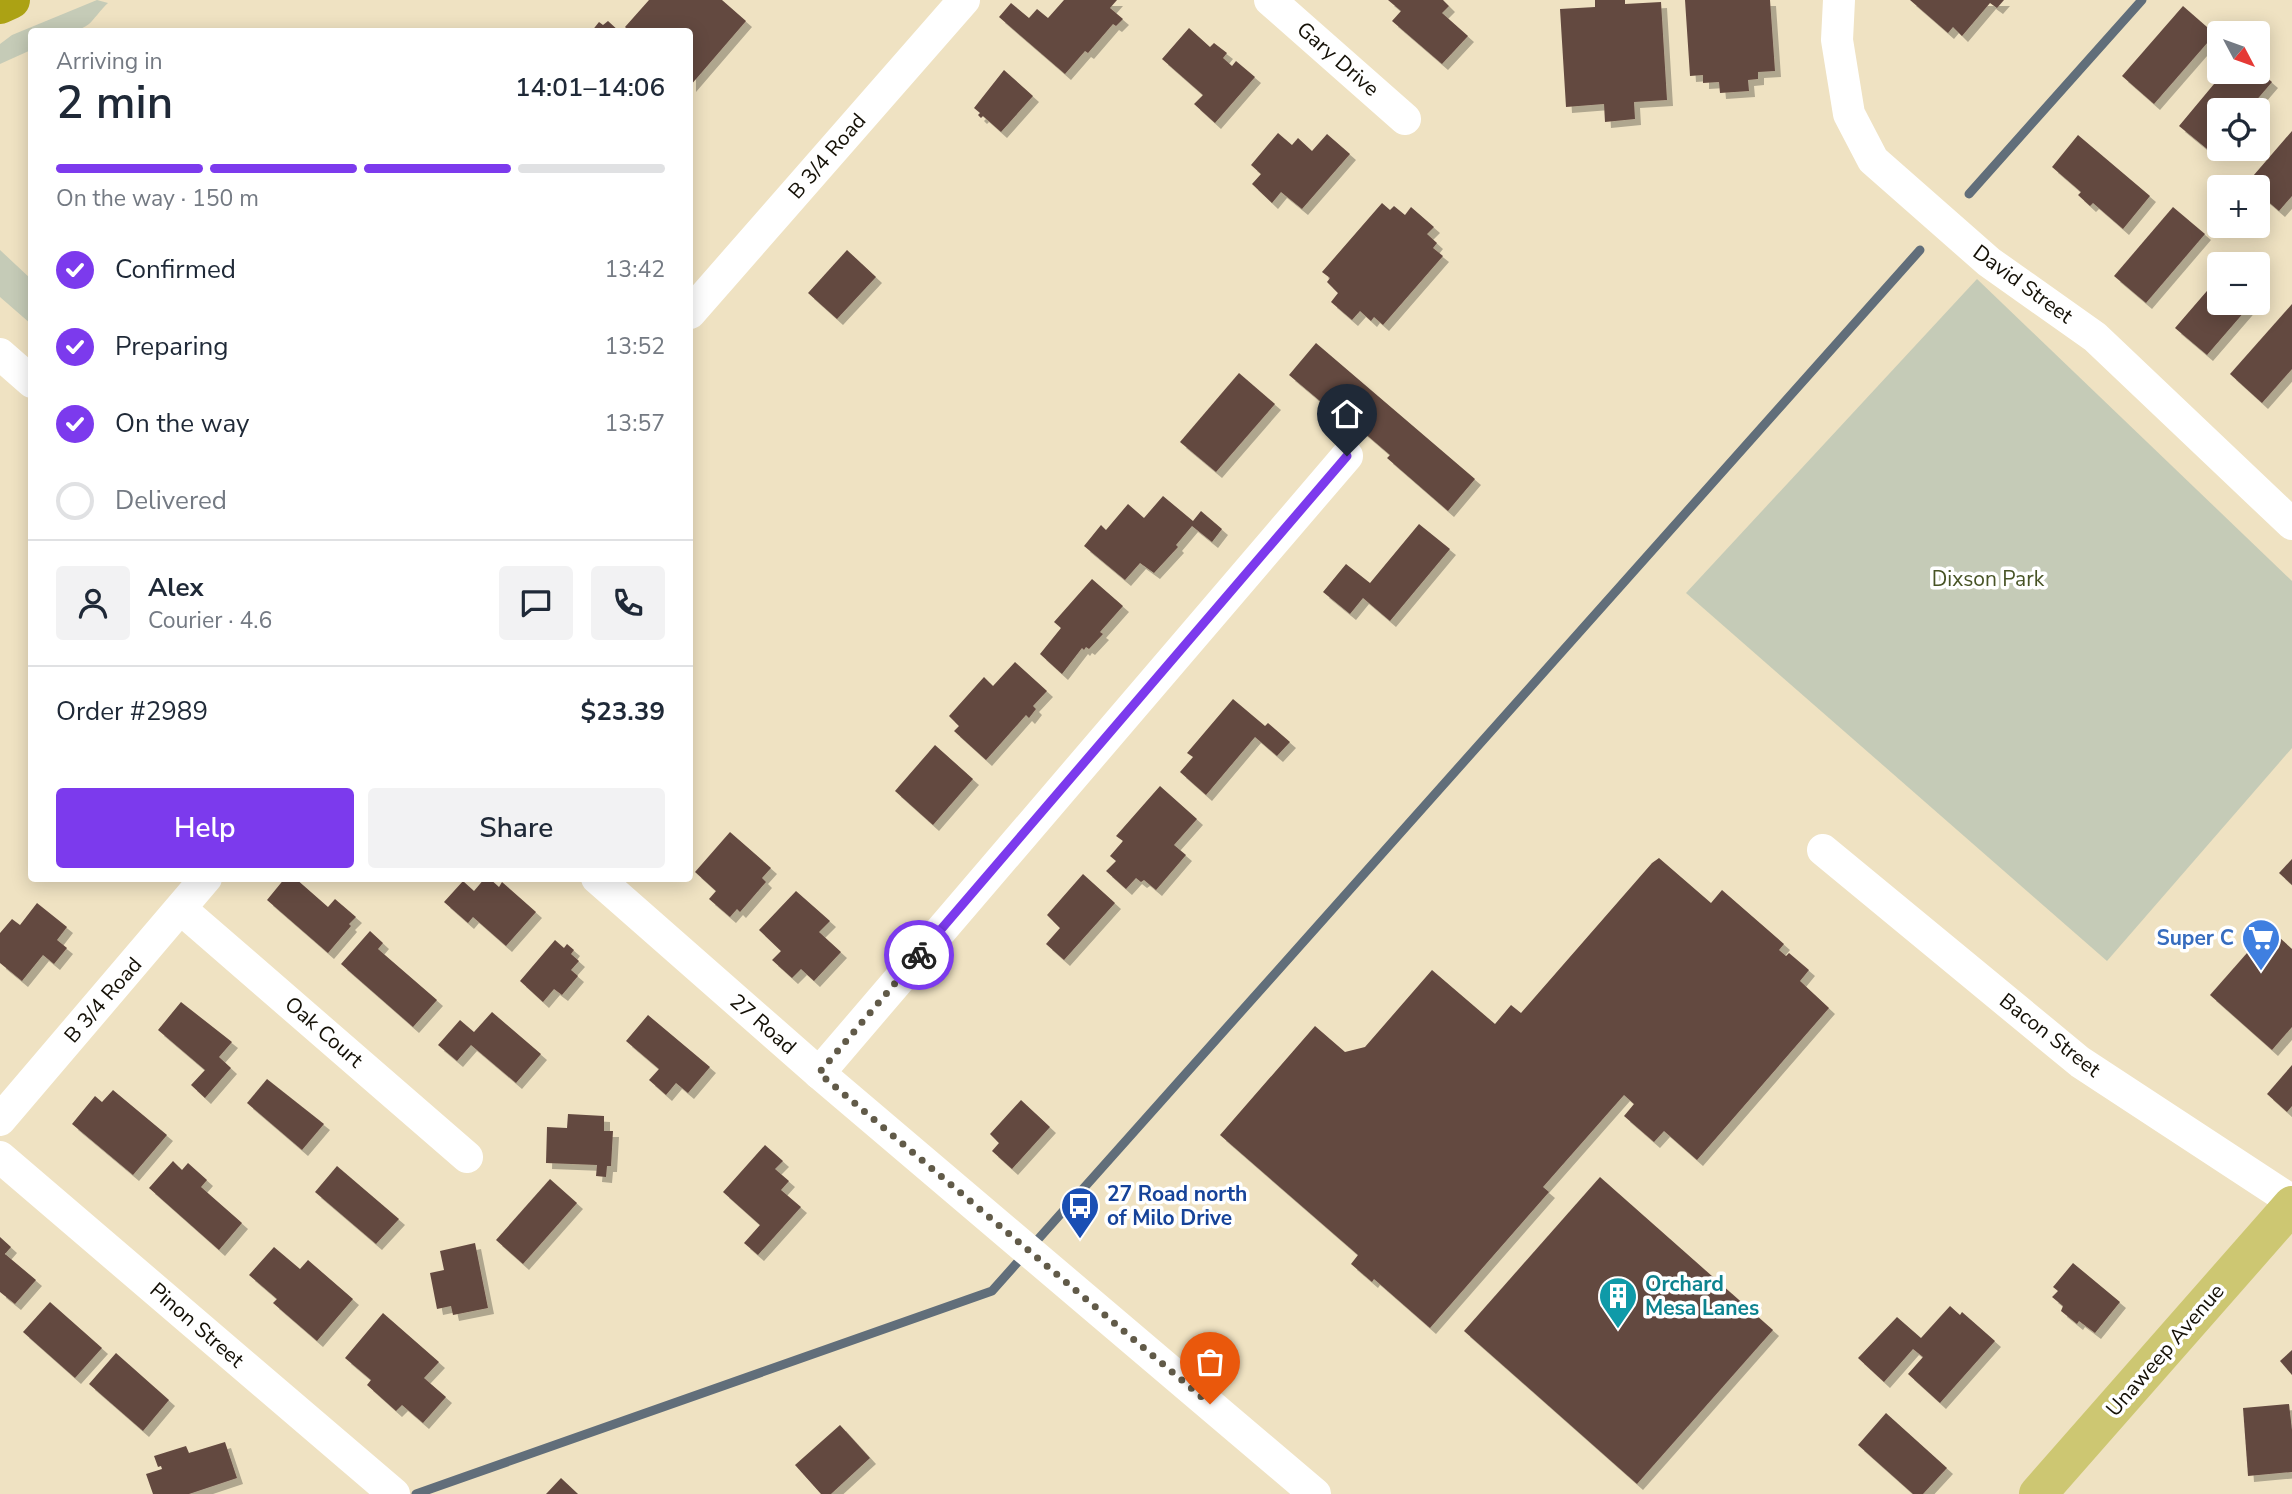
<!DOCTYPE html>
<html lang="en">
<head>
<meta charset="utf-8">
<style>
  :root { --surface:#fff; --page:#f2f2f3; --text:#1f2937; --muted:#747a83; --line:#e0e1e3; --accent:#7c3aed }
  body { margin:0; font-family:"Nunito Sans",sans-serif; background:var(--page); color:var(--text); height:100vh; display:flex; flex-direction:column; font-size:26px; white-space:nowrap }
  * { box-sizing:border-box; margin:0 }
  p { font-size:23px; color:var(--muted) }
  .icon { flex:none; width:38px; height:38px; fill:none; stroke:currentColor; stroke-width:2; stroke-linecap:round; stroke-linejoin:round }
  .map { position:relative; flex:1; overflow:hidden }
  .panel { position:absolute; left:28px; top:28px; width:665px; height:854px; display:flex; flex-direction:column; background:var(--surface); border-radius:7px; box-shadow:0 4px 18px #0003 }
  .panel>* { flex:none }
  .needle { width:46px; rotate:131deg }
  .buttons { position:absolute; left:2207px; top:21px; display:grid; gap:14px }
  .buttons a { display:grid; place-items:center; width:63px; height:63px; border-radius:7px; background:var(--surface); box-shadow:0 4px 18px #0003; font-size:35px }
  .pin { position:absolute; display:grid; place-items:center; width:60px; height:60px; color:#fff; margin:-72px -30px; border-radius:50% 50% 50% 0; rotate:-45deg; box-shadow:0 0 7px #0007 }
  .pin .icon { rotate:45deg }
  .courier { position:absolute; display:grid; place-items:center; width:70px; height:70px; margin:-35px; border:5px solid #7c3aed; border-radius:50%; background:#fff; color:#222; box-shadow:0 2px 9px #0007 }
  .summary em { font-style:normal; font-weight:600 }
  .summary div { display:flex; flex-direction:column-reverse }
  .summary { display:flex; align-items:center; justify-content:space-between; height:119px; padding:0 28px }
  h1 { font-size:46px; font-weight:600; line-height:52px }
  .bar { display:grid; grid-template-columns:repeat(4,1fr); gap:10px 7px; align-content:center; height:84px; padding:0 28px }
  .bar i { height:9px; border-radius:5px; background:var(--line) }
  .bar .active { background:var(--accent) }
  .bar p { grid-column:span 4 }
  .line { display:flex; align-items:center; gap:18px; padding:0 28px; border-top:2px solid var(--line) }
  .line div { flex:1 }
  .round { display:grid; place-items:center; flex:none; width:74px; height:74px; border-radius:7px; background:var(--page) }
  ol { padding:0 28px; list-style:none }
  li { display:flex; align-items:center; gap:21px; height:77px }
  li p { margin-inline-start:auto }
  li .icon { padding:7px; border-radius:50%; background:var(--accent); color:#fff; stroke-width:4 }
  li:last-child { color:var(--muted) }
  li i { width:38px; height:38px; border:4px solid var(--line); border-radius:50% }
  .cta { display:flex; gap:14px; margin-top:auto; padding:14px 28px }
  .cta a { flex:1; height:80px; border-radius:7px; background:var(--accent); color:#fff; font-size:28px; font-weight:600; line-height:80px; text-align:center }
  .cta a+a { background:var(--page); color:var(--text) }
  .map>svg:first-child { display:block }
  .green { fill:#c5cbb7 }
  .lines { fill:none; stroke-linecap:round; stroke-linejoin:round }
  .stream { stroke:#616e7a; stroke-width:9 }
  .building { fill:#644940; filter:url(#shadow) }
  .minor { stroke:#fff; stroke-width:32 }
  .major { stroke:#cdc772; stroke-width:38 }
  .highway { stroke:#aca214; stroke-width:38 }
  .done { stroke:#615a48; stroke-width:7; stroke-dasharray:0 12.6 }
  .route { stroke:#7c3aed; stroke-width:9 }
  .labels { text-anchor:middle; stroke-width:7; stroke-linejoin:round; paint-order:stroke }
  .street-label { font-size:21px; fill:#141006; stroke:#fff }
  .park-label { font-size:21px; fill:#485426; stroke:#fff }
  .shop-label { font-size:21px; font-weight:bold; fill:#366cbe; stroke:#fff; text-anchor:end }
  .transit-label { font-size:21px; font-weight:bold; fill:#164399; stroke:#fff; text-anchor:start }
  .culture-label { font-size:21px; font-weight:bold; fill:#0d838f; stroke:#fff; text-anchor:start }
</style>
</head>
<body>
<div class="map">
<svg width="2292" height="1494" viewBox="0 0 2292 1494">
  <defs>
    <filter id="shadow"><feDropShadow dx="6" dy="6" stdDeviation="0" flood-color="#0004"/></filter>
  </defs>
  <rect width="100%" height="100%" fill="#efe2c2"/>
  <g class="green">
    <path d="M 97,0 L 108,3 C 101,9 93,21 89,24 C 73,36 50,32 32,32 L 31,50 L 0,64 L 0,44 L 12,35 Z"/>
    <path d="M 0,250 L 31,279 L 31,324 L 0,297 Z"/>
    <path d="M 1977,279 L 2292,581 L 2292,748 L 2107,961 L 1686,593 Z"/>
  </g>
  <g class="lines">
    <g class="stream">
      <path d="M 1969,194 L 2142,0"/>
      <path d="M 416,1494 L 992,1291 L 1920,250"/>
    </g>
  </g>
  <g class="building">
    <path d="M 649,0 L 722,0 L 746,21 L 690,86 L 690,32 L 630,32 L 625,27 Z"/>
    <path d="M 1064,0 L 1117,0 L 1110,8 L 1123,19 L 1116,26 L 1113,24 L 1088,53 L 1085,51 L 1065,74 L 999,17 L 1011,3 L 1029,18 L 1037,9 L 1048,18 Z"/>
    <path d="M 1388,0 L 1443,0 L 1449,6 L 1442,13 L 1468,36 L 1442,64 L 1392,21 L 1401,11 Z"/>
    <path d="M 1595,0 L 1625,0 L 1625,4 L 1661,2 L 1667,100 L 1634,102 L 1635,119 L 1605,122 L 1604,104 L 1566,107 L 1560,9 L 1595,7 Z"/>
    <path d="M 1685,0 L 1770,0 L 1775,71 L 1758,72 L 1758,79 L 1748,80 L 1749,91 L 1720,93 L 1719,82 L 1703,83 L 1703,75 L 1690,76 Z"/>
    <path d="M 1910,0 L 2004,0 L 1997,8 L 1990,3 L 1962,36 L 1953,27 L 1948,33 Z"/>
    <path d="M 2183,6 L 2215,34 L 2154,104 L 2122,76 Z"/>
    <path d="M 608,21 L 620,32 L 591,32 L 599,22 L 603,25 Z"/>
    <path d="M 1189,28 L 1210,47 L 1214,43 L 1227,53 L 1223,58 L 1232,66 L 1236,61 L 1255,77 L 1215,123 L 1194,104 L 1203,95 L 1162,59 Z"/>
    <path d="M 1004,70 L 1033,96 L 1001,132 L 983,116 L 981,118 L 978,115 L 980,113 L 974,108 Z"/>
    <path d="M 2258,70 L 2272,82 L 2248,110 L 2219,110 L 2219,145 L 2212,153 L 2179,126 L 2224,72 L 2258,72 Z"/>
    <path d="M 2292,131 L 2292,196 L 2279,211 L 2258,193 L 2258,187 L 2251,187 L 2247,183 Z"/>
    <path d="M 1278,133 L 1292,145 L 1298,138 L 1312,151 L 1327,134 L 1350,154 L 1302,209 L 1281,192 L 1272,203 L 1252,184 L 1261,174 L 1251,165 Z"/>
    <path d="M 2078,135 L 2150,196 L 2123,229 L 2093,203 L 2090,206 L 2078,195 L 2081,192 L 2052,167 Z"/>
    <path d="M 1382,203 L 1390,210 L 1394,206 L 1405,215 L 1411,207 L 1434,227 L 1427,234 L 1437,243 L 1433,248 L 1443,256 L 1383,325 L 1374,317 L 1371,321 L 1360,311 L 1352,320 L 1331,302 L 1338,293 L 1327,282 L 1330,278 L 1322,272 Z"/>
    <path d="M 2173,207 L 2205,234 L 2146,303 L 2114,276 Z"/>
    <path d="M 847,250 L 876,277 L 837,319 L 808,293 Z"/>
    <path d="M 2219,277 L 2219,303 L 2252,303 L 2207,355 L 2175,328 Z"/>
    <path d="M 2292,304 L 2292,369 L 2262,403 L 2230,374 Z"/>
    <path d="M 1316,343 L 1475,479 L 1448,511 L 1387,458 L 1390,455 L 1348,419 L 1345,422 L 1289,375 Z"/>
    <path d="M 1239,373 L 1275,404 L 1216,472 L 1180,442 Z"/>
    <path d="M 1163,496 L 1193,521 L 1201,511 L 1222,529 L 1212,542 L 1192,526 L 1176,545 L 1178,547 L 1154,573 L 1140,563 L 1125,580 L 1084,546 L 1101,525 L 1106,530 L 1128,504 L 1144,518 Z"/>
    <path d="M 1419,524 L 1450,549 L 1390,621 L 1363,598 L 1350,614 L 1323,592 L 1346,564 L 1370,583 Z"/>
    <path d="M 1092,579 L 1123,606 L 1100,632 L 1103,634 L 1089,649 L 1086,647 L 1084,650 L 1082,648 L 1062,674 L 1040,654 L 1061,628 L 1054,622 Z"/>
    <path d="M 1015,662 L 1047,691 L 1033,706 L 1036,709 L 1029,718 L 1026,715 L 986,760 L 954,731 L 959,726 L 949,716 L 984,677 L 993,686 Z"/>
    <path d="M 1233,699 L 1265,726 L 1268,723 L 1290,742 L 1277,756 L 1255,737 L 1206,795 L 1180,772 L 1193,757 L 1187,753 Z"/>
    <path d="M 935,745 L 973,779 L 933,825 L 895,791 Z"/>
    <path d="M 1160,786 L 1197,819 L 1174,845 L 1186,855 L 1156,890 L 1144,880 L 1141,882 L 1136,878 L 1126,889 L 1106,871 L 1116,861 L 1110,856 L 1123,841 L 1116,836 Z"/>
    <path d="M 730,832 L 771,868 L 762,878 L 766,882 L 740,912 L 737,909 L 730,917 L 709,899 L 716,891 L 695,872 Z"/>
    <path d="M 1659,858 L 1711,903 L 1722,890 L 1784,944 L 1779,950 L 1786,956 L 1789,953 L 1809,970 L 1800,981 L 1829,1008 L 1697,1160 L 1664,1131 L 1654,1142 L 1624,1116 L 1634,1104 L 1624,1095 L 1543,1187 L 1549,1192 L 1430,1328 L 1374,1279 L 1372,1282 L 1351,1264 L 1358,1255 L 1220,1135 L 1315,1026 L 1345,1052 L 1365,1047 L 1432,970 L 1495,1024 L 1511,1005 L 1521,1013 L 1652,863 Z"/>
    <path d="M 2292,859 L 2292,885 L 2279,873 Z"/>
    <path d="M 1083,874 L 1115,903 L 1064,960 L 1046,944 L 1060,928 L 1047,915 Z"/>
    <path d="M 285,878 L 295,878 L 328,907 L 335,899 L 356,917 L 349,924 L 351,926 L 328,953 L 267,900 Z"/>
    <path d="M 485,878 L 489,878 L 499,887 L 502,882 L 536,912 L 506,946 L 473,917 L 468,923 L 444,902 L 463,881 L 474,891 Z"/>
    <path d="M 796,891 L 830,921 L 819,932 L 841,952 L 814,981 L 801,969 L 792,978 L 772,960 L 781,951 L 759,930 Z"/>
    <path d="M 37,903 L 67,927 L 57,940 L 67,948 L 54,964 L 43,955 L 22,981 L 0,963 L 0,933 L 12,919 L 20,925 Z"/>
    <path d="M 2269,928 L 2292,949 L 2292,1027 L 2272,1050 L 2210,995 Z"/>
    <path d="M 370,931 L 383,943 L 378,949 L 437,1000 L 413,1027 L 341,964 Z"/>
    <path d="M 555,940 L 564,948 L 567,944 L 574,950 L 571,954 L 579,961 L 571,970 L 578,976 L 562,995 L 554,989 L 543,1002 L 520,981 Z"/>
    <path d="M 181,1002 L 232,1042 L 219,1057 L 231,1068 L 205,1098 L 191,1085 L 205,1070 L 158,1030 Z"/>
    <path d="M 492,1012 L 541,1054 L 516,1083 L 471,1045 L 457,1061 L 438,1045 L 460,1020 L 474,1032 Z"/>
    <path d="M 648,1015 L 710,1067 L 688,1093 L 676,1083 L 666,1095 L 649,1080 L 659,1069 L 626,1041 Z"/>
    <path d="M 2292,1065 L 2292,1106 L 2287,1112 L 2267,1094 Z"/>
    <path d="M 267,1079 L 324,1124 L 302,1150 L 247,1103 Z"/>
    <path d="M 113,1090 L 167,1135 L 133,1175 L 72,1124 L 95,1096 L 102,1102 Z"/>
    <path d="M 1021,1100 L 1050,1127 L 1012,1169 L 992,1151 L 999,1143 L 990,1134 Z"/>
    <path d="M 568,1114 L 604,1116 L 604,1131 L 613,1131 L 611,1166 L 607,1166 L 606,1177 L 596,1176 L 597,1165 L 546,1163 L 547,1127 L 567,1128 Z"/>
    <path d="M 765,1145 L 783,1161 L 775,1169 L 789,1181 L 781,1190 L 801,1207 L 758,1255 L 744,1243 L 760,1225 L 723,1192 Z"/>
    <path d="M 173,1161 L 182,1170 L 188,1163 L 207,1180 L 201,1187 L 242,1223 L 219,1250 L 149,1188 Z"/>
    <path d="M 337,1166 L 399,1219 L 376,1244 L 315,1192 Z"/>
    <path d="M 1600,1177 L 1773,1330 L 1637,1484 L 1464,1331 Z"/>
    <path d="M 550,1179 L 577,1203 L 523,1264 L 496,1240 Z"/>
    <path d="M 0,1237 L 11,1247 L 5,1254 L 36,1280 L 15,1304 L 0,1292 Z"/>
    <path d="M 475,1243 L 488,1308 L 453,1315 L 451,1306 L 437,1309 L 430,1273 L 444,1270 L 440,1251 Z"/>
    <path d="M 274,1247 L 300,1269 L 308,1260 L 353,1299 L 317,1341 L 273,1303 L 277,1299 L 249,1275 Z"/>
    <path d="M 2073,1263 L 2120,1302 L 2095,1333 L 2079,1321 L 2077,1324 L 2061,1311 L 2063,1306 L 2052,1297 L 2058,1291 L 2053,1287 Z"/>
    <path d="M 50,1302 L 102,1348 L 75,1378 L 23,1332 Z"/>
    <path d="M 1950,1306 L 1960,1315 L 1962,1312 L 1995,1341 L 1940,1403 L 1908,1374 L 1923,1357 L 1913,1349 L 1884,1382 L 1858,1358 L 1897,1317 L 1921,1338 Z"/>
    <path d="M 383,1313 L 439,1362 L 424,1378 L 446,1397 L 423,1423 L 402,1405 L 396,1411 L 367,1385 L 371,1380 L 345,1358 Z"/>
    <path d="M 2292,1350 L 2292,1375 L 2280,1361 Z"/>
    <path d="M 116,1353 L 169,1400 L 143,1431 L 89,1384 Z"/>
    <path d="M 2289,1404 L 2292,1430 L 2292,1472 L 2248,1476 L 2243,1408 Z"/>
    <path d="M 1886,1413 L 1947,1468 L 1923,1494 L 1913,1494 L 1858,1445 Z"/>
    <path d="M 840,1425 L 870,1458 L 831,1494 L 821,1494 L 795,1465 Z"/>
    <path d="M 225,1442 L 237,1478 L 189,1494 L 153,1494 L 146,1474 L 162,1469 L 161,1466 L 158,1467 L 154,1456 L 186,1446 L 189,1453 Z"/>
    <path d="M 561,1478 L 578,1494 L 546,1494 Z"/>
  </g>
  <g class="lines">
    <g class="minor">
      <path d="M 1270,0 L 1405,119"/>
      <path d="M 1839,0 L 1837,40 L 1849,114 L 1873,160 L 1989,262 L 2095,337 L 2292,524"/>
      <path d="M 690,313 L 964,0"/>
      <path d="M 0,354 L 32,382"/>
      <path d="M 1823,850 L 2080,1062 L 2292,1201"/>
      <path d="M 597,878 L 819,1073 L 1315,1494"/>
      <path d="M 181,909 L 467,1157"/>
      <path d="M 819,1073 L 1347,456"/>
      <path d="M 0,1120 L 206,878"/>
      <path d="M 0,1157 L 394,1494"/>
    </g>
    <path class="major" d="M 2038,1494 L 2292,1205"/>
    <path class="highway" d="M 0,5 L 11,0"/>
  </g>
  <g class="lines">
    <path class="done" d="M 919,955 L 819,1073 L 1210,1404"/>
    <path class="route" d="M 919,955 L 1347,456"/>
  </g>
  <defs>
    <symbol id="supermarket-pin" viewBox="-11 -11 22 30"><path d="M0 17L-7.5 6A9.5 9.5 0 1 1 7.5 6Z" fill="#3f7fe0" stroke="#fff"/><path d="M-6-5.5h2.5l.6 2H6L4.5 2H-2.5L-4.4-4H-6ZM-1.5 3.2a1.3 1.3 0 1 0 .1 0ZM3 3.2a1.3 1.3 0 1 0 .1 0Z" fill="#fff"/></symbol>
    <symbol id="bus-pin" viewBox="-11 -11 22 30"><path d="M0 17L-7.5 6A9.5 9.5 0 1 1 7.5 6Z" fill="#1a4fb4" stroke="#fff"/><path d="M-5-6H5V4H4V6H2V4H-2V6H-4V4H-5ZM-3.5-4V0h7V-4ZM-3.5 1.2v1.5H-2V1.2ZM2 1.2v1.5H3.5V1.2Z" fill="#fff"/></symbol>
    <symbol id="building-pin" viewBox="-11 -11 22 30"><path d="M0 17L-7.5 6A9.5 9.5 0 1 1 7.5 6Z" fill="#0f9aa8" stroke="#fff"/><path d="M-4-6H4V6H1V3H-1V6H-4ZM-2.5-4.3h1.7v1.8h-1.7ZM.8-4.3h1.7v1.8H.8ZM-2.5-1h1.7V.8h-1.7ZM.8-1h1.7V.8H.8Z" fill="#fff"/></symbol>
  </defs>
  <g fill-rule="evenodd">
    <use href="#supermarket-pin" x="2239" y="916" width="44" height="60"/>
    <use href="#bus-pin" x="1058" y="1184" width="44" height="60"/>
    <use href="#building-pin" x="1596" y="1274" width="44" height="60"/>
  </g>
  <g class="labels">
    <g class="street-label">
      <text transform="translate(1338 59) rotate(41)" y="7">Gary Drive</text>
      <text transform="translate(827 156) rotate(-49)" y="7">B 3/4 Road</text>
      <text transform="translate(2023 284) rotate(36)" y="7">David Street</text>
      <text transform="translate(103 1000) rotate(-49)" y="7">B 3/4 Road</text>
      <text transform="translate(763 1024) rotate(41)" y="7">27 Road</text>
      <text transform="translate(324 1032) rotate(41)" y="7">Oak Court</text>
      <text transform="translate(2050 1035) rotate(38)" y="7">Bacon Street</text>
      <text transform="translate(197 1325) rotate(41)" y="7">Pinon Street</text>
      <text transform="translate(2165 1350) rotate(-49)" y="7">Unaweep Avenue</text>
    </g>
    <g class="park-label">
      <text x="1988" y="586">Dixson Park</text>
    </g>
    <g class="shop-label">
      <text x="2234" y="945">Super C</text>
    </g>
    <g class="transit-label">
      <text x="1107" y="1201">27 Road north<tspan x="1107" dy="24">of Milo Drive</tspan></text>
    </g>
    <g class="culture-label">
      <text x="1645" y="1291">Orchard<tspan x="1645" dy="24">Mesa Lanes</tspan></text>
    </g>
  </g>
</svg>
<div class="buttons">
<a><svg class="needle" viewBox="-14 -14 28 28"><path d="M0-13l5 13h-10z" fill="#e53935"/><path d="M0 13l5-13h-10z" fill="#747a83"/></svg></a>
<a><svg class="icon" aria-label="locate" viewBox="0 0 24 24"><circle cx="12" cy="12" r="6"/><path d="M12 2v4M12 18v4M2 12h4M18 12h4"/></svg></a>
<a>+</a>
<a>−</a>
</div>
<div class="pin" style="left:1210px;top:1404px;background:#ea580c"><svg class="icon" aria-label="bag" viewBox="0 0 24 24"><path d="M5 8h14l-1 12H6zM9 8a3 3 0 0 1 6 0"/></svg></div>
<div class="pin" style="left:1347px;top:456px;background:#1f2937"><svg class="icon" aria-label="home" viewBox="0 0 24 24"><path d="M3 11l9-7 9 7M6 9v11h12V9"/></svg></div>
<div class="courier" style="left:919px;top:955px"><svg class="icon" aria-label="bike" viewBox="0 0 24 24"><circle cx="6" cy="16" r="4"/><circle cx="18" cy="16" r="4"/><path d="M6 16l4-8h5l3 8M10 8l3 8H6M13 5h3"/></svg></div>
<section class="panel">
<div class="summary"><div><h1>2 min</h1><p>Arriving in</p></div><em>14:01–14:06</em></div>
<div class="bar"><i class="active"></i><i class="active"></i><i class="active"></i><i></i><p>On the way · 150 m</p></div>
<ol>
<li><svg class="icon" aria-label="check" viewBox="0 0 24 24"><path d="M5 12l5 5 9-10"/></svg>Confirmed<p>13:42</p></li>
<li><svg class="icon" aria-label="check" viewBox="0 0 24 24"><path d="M5 12l5 5 9-10"/></svg>Preparing<p>13:52</p></li>
<li><svg class="icon" aria-label="check" viewBox="0 0 24 24"><path d="M5 12l5 5 9-10"/></svg>On the way<p>13:57</p></li>
<li><i></i>Delivered</li>
</ol>
<div class="line" style="height:126px"><a class="round"><svg class="icon" aria-label="person" viewBox="0 0 24 24"><circle cx="12" cy="8" r="4"/><path d="M4 21q1-7 8-7t8 7"/></svg></a><div><b>Alex</b><p>Courier · 4.6</p></div><a class="round"><svg class="icon" aria-label="chat" viewBox="0 0 24 24"><path d="M4 5h16v11H9l-5 4z"/></svg></a><a class="round"><svg class="icon" aria-label="phone" viewBox="0 0 24 24"><path d="M5 4h4l2 5-3 2q2 4 5 5l2-3 5 2v4C11 20 4 13 5 4z"/></svg></a></div>
<div class="line" style="height:91px"><div>Order #2989</div><b>$23.39</b></div>
<div class="cta"><a>Help</a><a>Share</a></div>
</section>
</div>
</body>
</html>
